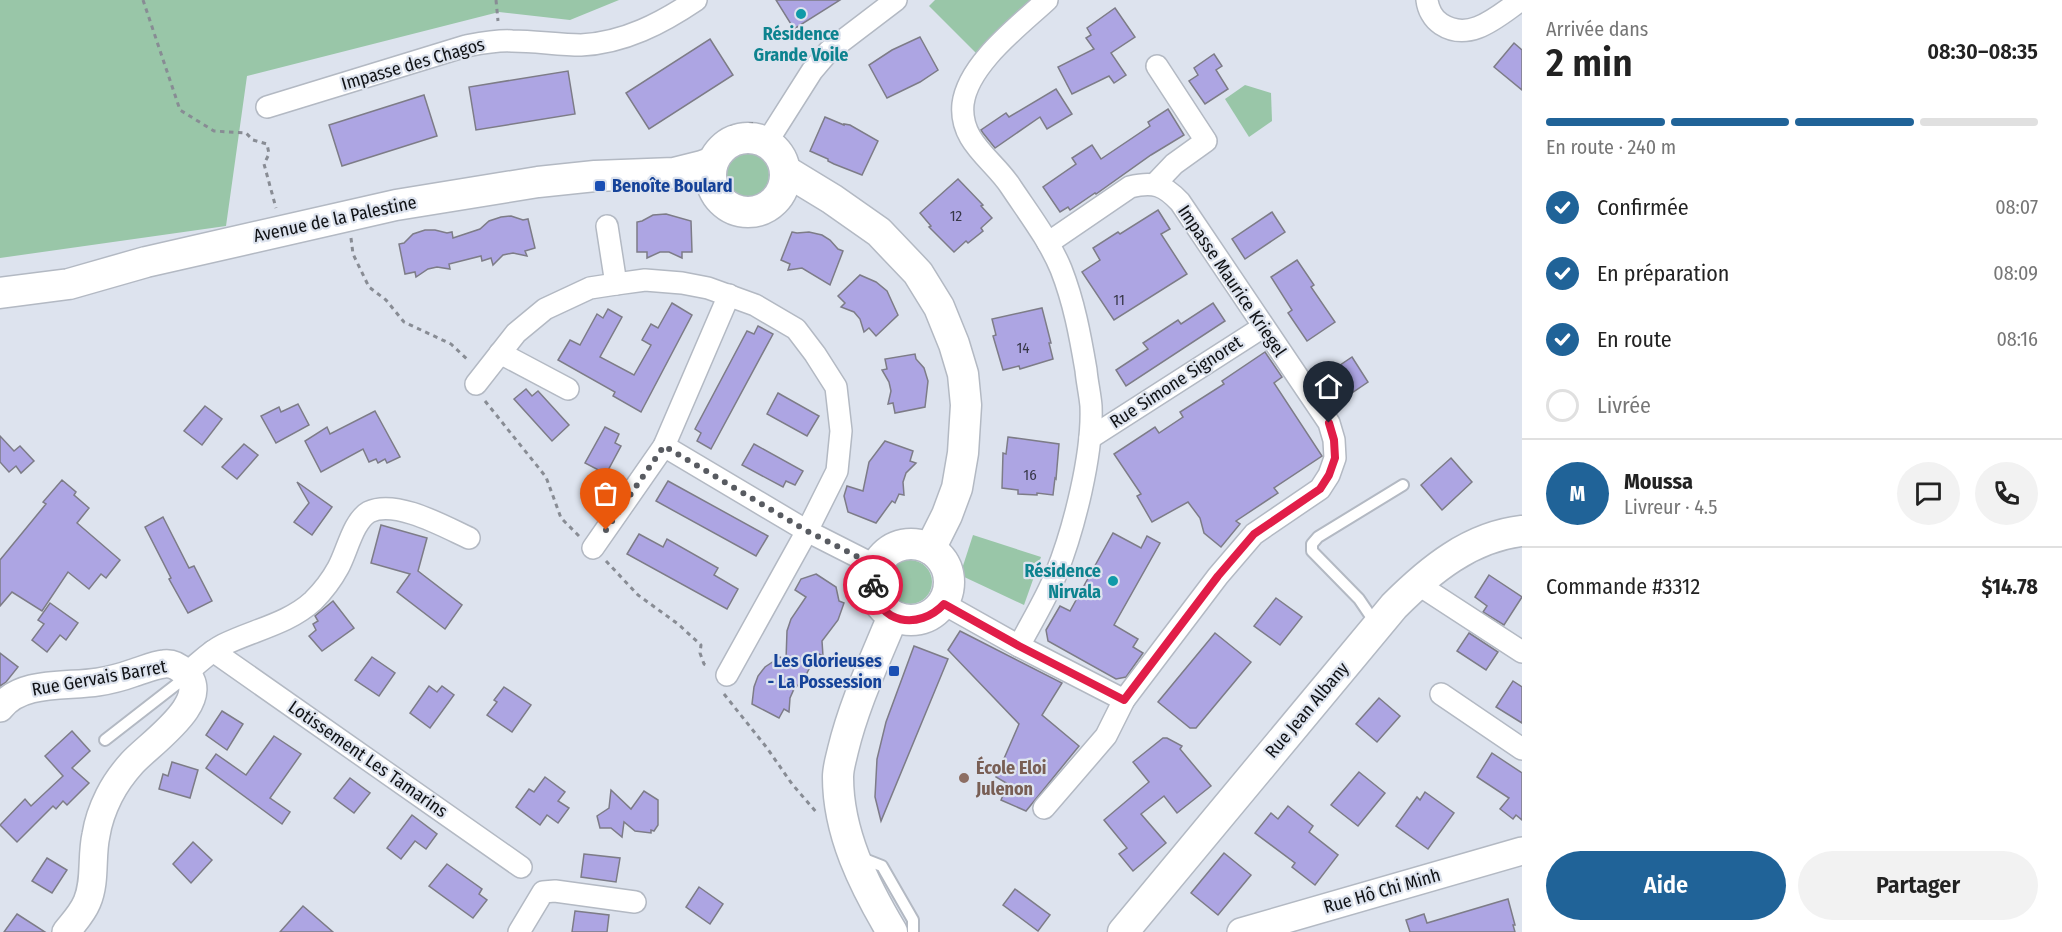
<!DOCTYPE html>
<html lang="fr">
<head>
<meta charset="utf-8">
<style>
  :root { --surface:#fff; --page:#f2f2f2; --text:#222; --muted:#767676; --line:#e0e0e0; --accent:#206398 }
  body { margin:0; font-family:"Fira Sans Condensed",sans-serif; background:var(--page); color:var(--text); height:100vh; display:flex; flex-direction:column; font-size:22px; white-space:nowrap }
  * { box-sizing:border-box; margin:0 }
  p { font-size:20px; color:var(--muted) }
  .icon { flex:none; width:33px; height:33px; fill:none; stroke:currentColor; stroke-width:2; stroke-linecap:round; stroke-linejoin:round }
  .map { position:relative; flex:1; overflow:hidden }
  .side { display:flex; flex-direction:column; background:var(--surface); width:540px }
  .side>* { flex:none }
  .pin { position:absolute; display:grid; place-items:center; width:51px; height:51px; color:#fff; margin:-62px -26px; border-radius:50% 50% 50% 0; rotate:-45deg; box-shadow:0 0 6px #0007 }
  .pin .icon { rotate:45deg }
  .courier { position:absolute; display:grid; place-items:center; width:60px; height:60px; margin:-30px; border:4px solid #e11d48; border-radius:50%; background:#fff; color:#222; box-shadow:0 2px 8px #0007 }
  .head em { font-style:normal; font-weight:600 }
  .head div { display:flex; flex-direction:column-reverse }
  .head { display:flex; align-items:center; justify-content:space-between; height:102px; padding:0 24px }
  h1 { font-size:39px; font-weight:600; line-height:45px }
  .bar { display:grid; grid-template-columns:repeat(4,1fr); gap:9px 6px; align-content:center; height:72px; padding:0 24px }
  .bar i { height:8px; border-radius:4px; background:var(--line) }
  .bar .current { background:var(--accent) }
  .bar p { grid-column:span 4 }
  .line { display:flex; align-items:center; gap:15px; padding:0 24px; border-top:2px solid var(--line) }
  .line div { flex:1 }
  .round { display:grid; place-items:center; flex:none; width:63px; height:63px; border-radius:32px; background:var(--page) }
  ol { padding:0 24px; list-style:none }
  li { display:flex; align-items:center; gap:18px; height:66px }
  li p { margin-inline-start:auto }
  li .icon { padding:6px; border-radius:50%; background:var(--accent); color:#fff; stroke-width:4 }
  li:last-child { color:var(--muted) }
  li i { width:33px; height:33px; border:3px solid var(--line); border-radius:50% }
  .button { display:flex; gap:12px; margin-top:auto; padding:12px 24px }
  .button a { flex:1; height:69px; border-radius:36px; background:var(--accent); color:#fff; font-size:24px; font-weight:600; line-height:69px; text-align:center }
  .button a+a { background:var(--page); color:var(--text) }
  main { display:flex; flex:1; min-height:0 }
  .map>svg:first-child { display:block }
  .green { fill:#99c6a8 }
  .building { fill:#ada5e3; stroke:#7d7c87; stroke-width:1.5 }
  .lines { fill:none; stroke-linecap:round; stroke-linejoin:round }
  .service-casing { stroke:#b3b9c3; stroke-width:14 }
  .minor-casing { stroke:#b3b9c3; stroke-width:24 }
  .tertiary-casing { stroke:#b3b9c3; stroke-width:30 }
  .secondary-casing { stroke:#b3b9c3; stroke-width:33 }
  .path { stroke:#888c94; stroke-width:3; stroke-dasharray:4.5 4.5; stroke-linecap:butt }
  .service { stroke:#fff; stroke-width:10 }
  .minor { stroke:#fff; stroke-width:21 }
  .tertiary { stroke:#fff; stroke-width:27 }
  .secondary { stroke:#fff; stroke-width:30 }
  .done { stroke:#585b61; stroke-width:6; stroke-dasharray:0 10.8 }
  .route { stroke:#e11d48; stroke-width:8 }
  .culture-dot { fill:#0f9aa8; stroke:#dde3ee; stroke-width:2 }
  .transit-dot { fill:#1a4fb4; stroke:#dde3ee; stroke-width:2 }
  .education-dot { fill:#8d6e63; stroke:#dde3ee; stroke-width:2 }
  .labels { text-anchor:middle; stroke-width:4.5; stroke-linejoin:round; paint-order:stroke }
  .number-label { font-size:15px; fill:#373748 }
  .culture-label { font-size:18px; font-weight:bold; fill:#0d838f; stroke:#dde3ee }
  .street-label { font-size:18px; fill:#101215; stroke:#dde3ee }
  .transit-label { font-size:18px; font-weight:bold; fill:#164399; stroke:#dde3ee; text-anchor:start }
  .education-label { font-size:18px; font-weight:bold; fill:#785e54; stroke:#dde3ee; text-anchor:start }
</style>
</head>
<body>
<main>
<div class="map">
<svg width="1522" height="932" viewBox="0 0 1522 932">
  <rect width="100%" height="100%" fill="#dde3ee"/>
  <g class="green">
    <path d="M 0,0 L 619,0 L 570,20 L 499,12 L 247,76 L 226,226 L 0,258 Z"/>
    <path d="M 935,0 L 1031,0 L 978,55 L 929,6 Z"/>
    <path d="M 1245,85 L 1271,93 L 1272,121 L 1249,137 L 1225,99 Z"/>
    <circle cx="747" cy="175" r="22"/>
    <path d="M 973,535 L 1041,557 L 1024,605 L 960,575 Z"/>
    <circle cx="910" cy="582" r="22"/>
  </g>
  <g class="building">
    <path d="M 776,0 L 840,0 L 794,29 Z"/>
    <path d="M 1115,8 L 1135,37 L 1111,53 L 1126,75 L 1114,83 L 1109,76 L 1072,94 L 1058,67 L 1094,49 L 1086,38 L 1091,35 L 1087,28 Z"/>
    <path d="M 920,37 L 938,70 L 920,82 L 887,98 L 869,65 L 892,50 Z"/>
    <path d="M 710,39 L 733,75 L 649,129 L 626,93 Z"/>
    <path d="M 1514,43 L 1522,50 L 1522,90 L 1494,67 Z"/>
    <path d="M 1214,54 L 1222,66 L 1216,70 L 1228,89 L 1205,104 L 1189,81 L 1198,75 L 1194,68 Z"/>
    <path d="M 568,71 L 575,114 L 476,130 L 469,87 Z"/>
    <path d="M 1056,89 L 1072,114 L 1047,129 L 1040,117 L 995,148 L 983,133 L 981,130 L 1006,113 L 1009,117 Z"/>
    <path d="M 424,95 L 437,136 L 342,166 L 329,125 Z"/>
    <path d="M 1168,109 L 1184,135 L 1151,155 L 1096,194 L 1095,193 L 1070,210 L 1068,207 L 1060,212 L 1043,187 L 1076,164 L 1072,158 L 1092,145 L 1101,159 L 1150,126 L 1148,122 Z"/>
    <path d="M 825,117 L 844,125 L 844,124 L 850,125 L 878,141 L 862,175 L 834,164 L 828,161 L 828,159 L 810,151 Z"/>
    <path d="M 958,179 L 983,205 L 981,206 L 992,218 L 981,228 L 983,231 L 968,243 L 966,241 L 954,252 L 929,227 L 931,226 L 920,213 Z"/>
    <path d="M 1158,210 L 1170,229 L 1161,234 L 1187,274 L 1114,320 L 1082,272 L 1100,260 L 1093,248 L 1118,232 L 1120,234 Z"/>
    <path d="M 1272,212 L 1285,232 L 1245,259 L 1232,239 Z"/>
    <path d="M 666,214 L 691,221 L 692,252 L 682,252 L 682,258 L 669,252 L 660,252 L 647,258 L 647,252 L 637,252 L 637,222 L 642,221 L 653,215 Z"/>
    <path d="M 511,216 L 523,220 L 528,219 L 535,248 L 525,251 L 527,256 L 513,253 L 503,255 L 493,265 L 491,258 L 482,261 L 481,256 L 449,264 L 450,269 L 437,267 L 428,269 L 416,277 L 415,272 L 405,274 L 399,244 L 404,243 L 413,234 L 425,230 L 435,230 L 447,233 L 452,232 L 453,238 L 480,229 L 489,221 L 501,217 Z"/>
    <path d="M 792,232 L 797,233 L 809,232 L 822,235 L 830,240 L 838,249 L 843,251 L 830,285 L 802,268 L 788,270 L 790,264 L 781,260 Z"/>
    <path d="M 1297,260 L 1314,285 L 1311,287 L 1335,322 L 1307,341 L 1288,313 L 1292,310 L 1271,277 Z"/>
    <path d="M 860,275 L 876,282 L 887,291 L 898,315 L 876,336 L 869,328 L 864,332 L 860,319 L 854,312 L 841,307 L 845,303 L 838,296 Z"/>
    <path d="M 672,303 L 692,315 L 641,412 L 613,396 L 615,392 L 558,360 L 570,340 L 580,345 L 597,314 L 603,318 L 608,309 L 622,317 L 600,357 L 634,375 L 651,345 L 642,340 L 651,324 L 658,328 Z"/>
    <path d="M 1213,303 L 1225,321 L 1126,386 L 1116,370 L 1148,349 L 1143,343 L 1178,320 L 1181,324 Z"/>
    <path d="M 1042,308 L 1051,343 L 1049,343 L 1053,359 L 1020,369 L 1019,366 L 1003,370 L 993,336 L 996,335 L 992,319 Z"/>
    <path d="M 758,326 L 773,334 L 711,449 L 697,441 L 701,433 L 695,429 L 747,331 L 754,334 Z"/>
    <path d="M 1265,352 L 1282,377 L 1274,383 L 1322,456 L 1274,488 L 1278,493 L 1236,521 L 1240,524 L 1221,547 L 1204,533 L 1200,518 L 1188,502 L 1152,522 L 1137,496 L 1141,494 L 1114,454 L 1155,427 L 1159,433 L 1183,417 L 1180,412 L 1224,384 L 1222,381 Z"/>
    <path d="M 915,354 L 916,359 L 924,368 L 928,381 L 925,407 L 895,413 L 893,403 L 888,404 L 891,391 L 889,382 L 882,370 L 887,369 L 885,359 Z"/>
    <path d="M 1352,357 L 1368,382 L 1340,401 L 1324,376 Z"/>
    <path d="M 526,389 L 532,396 L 538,391 L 569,425 L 552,441 L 514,399 Z"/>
    <path d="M 778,393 L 819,416 L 807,436 L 767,414 Z"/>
    <path d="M 298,404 L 309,425 L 276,443 L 261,416 L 279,407 L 281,412 Z"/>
    <path d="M 205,406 L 222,419 L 202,445 L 184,431 Z"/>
    <path d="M 375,411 L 400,457 L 387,463 L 385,459 L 378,463 L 376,459 L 369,462 L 363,449 L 321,472 L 305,441 L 327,427 L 330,434 Z"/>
    <path d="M 605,427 L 619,434 L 615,443 L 621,446 L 606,474 L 585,463 Z"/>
    <path d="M 0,436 L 14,451 L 20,446 L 34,461 L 21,473 L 16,466 L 9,472 L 0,462 Z"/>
    <path d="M 1008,437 L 1059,444 L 1056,479 L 1055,478 L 1053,495 L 1037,493 L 1037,495 L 1018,494 L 1018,490 L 1002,488 L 1003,453 L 1006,454 Z"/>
    <path d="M 885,441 L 913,451 L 910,461 L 916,463 L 906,473 L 903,482 L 904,495 L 899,494 L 895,503 L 892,501 L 876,523 L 848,512 L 844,496 L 847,486 L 863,491 L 869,462 Z"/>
    <path d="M 244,444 L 258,455 L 237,479 L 222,467 Z"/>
    <path d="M 754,444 L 803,471 L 795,485 L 786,481 L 783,487 L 742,465 Z"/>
    <path d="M 1451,458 L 1472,482 L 1442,510 L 1421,485 Z"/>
    <path d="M 62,480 L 76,492 L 74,495 L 89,508 L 77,523 L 120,560 L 106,578 L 101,574 L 89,589 L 68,572 L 42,611 L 12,592 L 0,606 L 0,560 L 46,504 L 43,502 Z"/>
    <path d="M 668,481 L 768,536 L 756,556 L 656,501 Z"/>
    <path d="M 297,482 L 332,507 L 312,535 L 294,522 L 309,503 Z"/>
    <path d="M 163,517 L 189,568 L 194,566 L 212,601 L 188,613 L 169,579 L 171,578 L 145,527 Z"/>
    <path d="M 381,525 L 427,538 L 418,571 L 462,605 L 445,629 L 397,592 L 410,574 L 371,563 Z"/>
    <path d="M 1113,533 L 1141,548 L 1147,536 L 1160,543 L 1114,625 L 1138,639 L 1133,647 L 1143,653 L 1126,677 L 1116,679 L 1048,641 L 1046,630 L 1060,606 L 1070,611 Z"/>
    <path d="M 639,534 L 663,547 L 667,539 L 718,568 L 714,575 L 738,589 L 727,609 L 627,554 Z"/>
    <path d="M 816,574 L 836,587 L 839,601 L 844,603 L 838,620 L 822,641 L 823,656 L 817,653 L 804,679 L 794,689 L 790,698 L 789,712 L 784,709 L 779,718 L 752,704 L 754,687 L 758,676 L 765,667 L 780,657 L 786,660 L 787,631 L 791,619 L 806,597 L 795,590 L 801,579 Z"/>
    <path d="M 1489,575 L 1522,597 L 1504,625 L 1483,612 L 1487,606 L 1475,597 Z"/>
    <path d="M 1276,598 L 1302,617 L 1280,645 L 1254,626 Z"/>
    <path d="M 333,601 L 354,628 L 322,651 L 309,636 L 316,630 L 313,624 L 318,621 L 315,616 Z"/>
    <path d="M 50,603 L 78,623 L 66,640 L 60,635 L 47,652 L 32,640 L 44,624 L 38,620 Z"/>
    <path d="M 960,631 L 1062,683 L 1042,715 L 1079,746 L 1026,811 L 1001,800 L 1008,784 L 996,777 L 1019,724 L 948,650 Z"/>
    <path d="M 1215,633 L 1251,662 L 1196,728 L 1190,728 L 1158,702 Z"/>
    <path d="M 1469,633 L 1498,652 L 1486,670 L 1457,651 Z"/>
    <path d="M 914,646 L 948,659 L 881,821 L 875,797 L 877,759 L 886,722 Z"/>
    <path d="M 0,653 L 18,667 L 6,682 L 0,686 Z"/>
    <path d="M 372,657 L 395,673 L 379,696 L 355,680 Z"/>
    <path d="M 1513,681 L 1522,687 L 1522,723 L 1496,707 Z"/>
    <path d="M 429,686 L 437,692 L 442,686 L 454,695 L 430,728 L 410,713 Z"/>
    <path d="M 504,687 L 531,705 L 512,732 L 487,715 L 497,702 L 494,700 Z"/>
    <path d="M 1379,698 L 1400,716 L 1377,742 L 1356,724 Z"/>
    <path d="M 222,711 L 243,724 L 227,750 L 206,735 Z"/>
    <path d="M 72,731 L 90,751 L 72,768 L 89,783 L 67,805 L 63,801 L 56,809 L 53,806 L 17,842 L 0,825 L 25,799 L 31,806 L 63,776 L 45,756 Z"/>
    <path d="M 274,736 L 301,754 L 270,798 L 290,812 L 282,824 L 206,768 L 216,754 L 246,775 Z"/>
    <path d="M 1163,738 L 1167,738 L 1182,746 L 1180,749 L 1211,786 L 1177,813 L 1164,796 L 1141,814 L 1166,843 L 1133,871 L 1119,854 L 1127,848 L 1104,820 L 1149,782 L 1133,762 Z"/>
    <path d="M 1492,753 L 1522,773 L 1522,820 L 1516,815 L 1513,819 L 1500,809 L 1509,798 L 1477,777 Z"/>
    <path d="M 172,762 L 198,770 L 190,798 L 159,789 L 163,774 L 168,776 Z"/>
    <path d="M 1359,772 L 1385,793 L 1358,826 L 1331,805 Z"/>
    <path d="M 545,777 L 565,792 L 558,801 L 569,808 L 558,823 L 547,815 L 540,825 L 516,807 L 529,789 L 534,792 Z"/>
    <path d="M 350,778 L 370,793 L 354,813 L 334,798 Z"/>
    <path d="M 611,790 L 631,809 L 644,791 L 658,800 L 658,825 L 654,831 L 651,830 L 651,833 L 635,831 L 624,822 L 622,837 L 611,828 L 600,828 L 597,816 L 609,808 Z"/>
    <path d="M 1425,792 L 1454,813 L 1428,849 L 1396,826 L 1417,797 L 1420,800 Z"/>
    <path d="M 1288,806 L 1313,826 L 1309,832 L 1338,855 L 1315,885 L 1292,867 L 1295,863 L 1255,833 L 1271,813 L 1278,819 Z"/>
    <path d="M 412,815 L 437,834 L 426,849 L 415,841 L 401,859 L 387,848 Z"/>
    <path d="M 193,842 L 212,860 L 191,883 L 173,864 Z"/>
    <path d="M 1224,853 L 1251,875 L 1218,915 L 1191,893 Z"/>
    <path d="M 584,854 L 620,858 L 616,882 L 581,877 Z"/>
    <path d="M 47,858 L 67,870 L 52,893 L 32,881 Z"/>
    <path d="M 447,864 L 482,889 L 479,894 L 487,900 L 473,918 L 429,886 Z"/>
    <path d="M 699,887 L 723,904 L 710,924 L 686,907 Z"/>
    <path d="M 1015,889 L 1050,915 L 1038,931 L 1003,905 Z"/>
    <path d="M 1508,899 L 1515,925 L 1513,925 L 1515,932 L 1410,932 L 1406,920 L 1424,914 L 1427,923 Z"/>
    <path d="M 303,906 L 333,932 L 280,932 Z"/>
    <path d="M 575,911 L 609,915 L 607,932 L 572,932 Z"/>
    <path d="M 17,914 L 45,932 L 4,932 Z"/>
  </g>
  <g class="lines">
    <defs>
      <g id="service">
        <path d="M 1376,624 L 1359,599 L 1312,551 L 1312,544 L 1318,537 L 1403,485"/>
        <path d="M 105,740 L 186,677"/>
        <path d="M 859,857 L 882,866 L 913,920 L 913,932"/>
      </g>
      <g id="minor">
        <path d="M 1427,0 C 1428,9 1433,19 1441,24 C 1470,43 1498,16 1521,0"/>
        <path d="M 267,107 L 466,46 C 482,43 497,40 512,41 C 535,41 559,45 581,45 C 624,43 662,23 696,0"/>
        <path d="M 767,142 L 812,71 L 829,51 L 896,0"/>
        <path d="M 1155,184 L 1174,164 L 1206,141 L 1157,66"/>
        <path d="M 607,226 L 616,284"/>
        <path d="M 500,353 L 568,389"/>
        <path d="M 476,384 L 516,333 L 545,309 L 590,288 L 616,284 L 645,280 L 682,283 L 708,288 L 755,305 L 796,329 L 815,354 L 836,387 L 841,431 L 837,471 L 807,531 L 727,675"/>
        <path d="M 1090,438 L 1263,327"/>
        <path d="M 664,446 L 807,531 L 876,566"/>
        <path d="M 593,548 L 664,446 L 729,295"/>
        <path d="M 1416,583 L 1522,652"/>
        <path d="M 944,604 L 1019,646 L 1124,700"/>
        <path d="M 1019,646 C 1031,623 1046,599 1056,574 C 1074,529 1093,454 1091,406 C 1090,394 1087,382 1086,370 C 1080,335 1074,302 1061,269 C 1049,240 1029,214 1011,187 C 994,160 959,142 963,104 C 968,64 1019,26 1047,0"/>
        <path d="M 213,651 L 521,867"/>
        <path d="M 186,673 C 198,664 209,652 223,645 C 253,630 288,624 313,601 C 322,592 332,579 338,568 C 347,552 353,521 369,512 C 396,499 445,527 469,538"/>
        <path d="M 1441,694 L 1522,749"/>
        <path d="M 1044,808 L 1106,736 L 1124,700 L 1218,576 L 1254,534 L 1320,489 L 1329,475 L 1335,458 L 1334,440 L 1329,423 L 1180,202 C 1164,185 1154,181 1130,187 L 1048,243"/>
        <path d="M 519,932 L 543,892 L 555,891 L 635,902"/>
      </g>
      <g id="tertiary">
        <path d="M 0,708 C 21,680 67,687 98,682 C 110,680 122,677 133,673 C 143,670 154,665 164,664 C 172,663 178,666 184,672 C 217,699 149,744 132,763 C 123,773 115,784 109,796 C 103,808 98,822 96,835 C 91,857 96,881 87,902 C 82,914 73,923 66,932"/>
        <path d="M 1241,932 L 1522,851"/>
      </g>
      <g id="secondary">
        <circle cx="748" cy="175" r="37"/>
        <path d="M 786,171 L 832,199 L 879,232 L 918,273 L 939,307 L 954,344 L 963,374 L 966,405 L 963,453 L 957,488 L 947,515 L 930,549"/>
        <path d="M 0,293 L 69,284 L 146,262 L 396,205 L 538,182 L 595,176 L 674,173 L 702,166 L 713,162"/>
        <circle cx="911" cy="582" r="38"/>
        <path d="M 892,932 C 864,885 838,833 838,777 C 838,768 841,759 843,750 C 854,704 875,660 893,616"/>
        <path d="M 1123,932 L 1394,606 C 1430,570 1470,537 1522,531"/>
      </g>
    </defs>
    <use href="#service" class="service-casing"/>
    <use href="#minor" class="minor-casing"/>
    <use href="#tertiary" class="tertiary-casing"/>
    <use href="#secondary" class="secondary-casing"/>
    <g class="path">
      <path d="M 143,0 L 180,110 L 214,131 L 246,133 L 253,140 L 267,144 L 269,154 L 264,164 L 276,208"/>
      <path d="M 496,0 L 498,21"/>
      <path d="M 716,137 L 731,127 L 757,123"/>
      <path d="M 351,238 L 353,254 L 369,287 L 386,300 L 404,322 L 451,344 L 469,361"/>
      <path d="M 485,401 L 546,477 L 561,518 L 579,536"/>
      <path d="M 606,561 L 638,595 L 678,624 L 701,645 L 700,653 L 704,664 L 709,666"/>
      <path d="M 724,694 L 767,748 L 792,784 L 817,813"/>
    </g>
    <use href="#service" class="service"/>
    <use href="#minor" class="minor"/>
    <use href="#tertiary" class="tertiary"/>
    <use href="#secondary" class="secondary"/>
  </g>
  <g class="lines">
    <path class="done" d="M 606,530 L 664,446 L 807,531 L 876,566 L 873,585"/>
    <path class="route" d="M 873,585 C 877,624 919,631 944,604 L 1019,646 L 1124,700 L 1218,576 L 1254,534 L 1320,489 L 1329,475 L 1335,458 L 1334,440 L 1329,423"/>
  </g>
  <g class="culture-dot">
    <circle cx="801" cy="14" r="6"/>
    <circle cx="1113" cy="581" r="6"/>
  </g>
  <g class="transit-dot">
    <rect x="594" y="180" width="12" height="12" rx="3"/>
    <rect x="888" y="665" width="12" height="12" rx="3"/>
  </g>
  <circle class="education-dot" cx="964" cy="778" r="6"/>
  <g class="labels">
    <g class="number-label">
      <text x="956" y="221">12</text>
      <text x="1119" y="305">11</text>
      <text x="1023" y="353">14</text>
      <text x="1030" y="480">16</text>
    </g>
    <g class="culture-label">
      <text x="801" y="40">Résidence<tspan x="801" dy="21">Grande Voile</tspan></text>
      <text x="1101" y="577" text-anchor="end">Résidence<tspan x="1101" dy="21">Nirvala</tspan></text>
    </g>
    <g class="street-label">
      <text transform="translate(413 64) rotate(-16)" y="6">Impasse des Chagos</text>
      <text transform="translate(335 219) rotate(-12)" y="6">Avenue de la Palestine</text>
      <text transform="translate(1232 281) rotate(56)" y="6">Impasse Maurice Kriegel</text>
      <text transform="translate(1176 382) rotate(-33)" y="6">Rue Simone Signoret</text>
      <text transform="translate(99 678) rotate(-10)" y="6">Rue Gervais Barret</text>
      <text transform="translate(1307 710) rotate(-50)" y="6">Rue Jean Albany</text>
      <text transform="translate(368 759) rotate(35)" y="6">Lotissement Les Tamarins</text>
      <text transform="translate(1382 891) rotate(-16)" y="6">Rue Hô Chi Minh</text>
    </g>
    <g class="transit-label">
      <text x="612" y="192">Benoîte Boulard</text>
      <text x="882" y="667" text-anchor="end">Les Glorieuses<tspan x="882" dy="21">- La Possession</tspan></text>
    </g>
    <g class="education-label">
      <text x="976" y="774">École Eloi<tspan x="976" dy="21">Julenon</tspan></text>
    </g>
  </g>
</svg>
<div class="pin" style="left:606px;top:530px;background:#ea580c"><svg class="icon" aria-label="bag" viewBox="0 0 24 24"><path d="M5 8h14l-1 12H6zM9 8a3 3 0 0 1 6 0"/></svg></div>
<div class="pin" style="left:1329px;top:423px;background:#1f2937"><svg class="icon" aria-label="home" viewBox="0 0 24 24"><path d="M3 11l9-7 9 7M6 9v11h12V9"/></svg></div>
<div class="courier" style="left:873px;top:585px"><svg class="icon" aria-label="bike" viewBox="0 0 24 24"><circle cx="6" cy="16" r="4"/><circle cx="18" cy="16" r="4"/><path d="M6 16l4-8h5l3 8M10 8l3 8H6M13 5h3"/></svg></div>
</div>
<section class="side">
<div class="head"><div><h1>2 min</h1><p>Arrivée dans</p></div><em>08:30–08:35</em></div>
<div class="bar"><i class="current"></i><i class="current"></i><i class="current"></i><i></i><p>En route · 240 m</p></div>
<ol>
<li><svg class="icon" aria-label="check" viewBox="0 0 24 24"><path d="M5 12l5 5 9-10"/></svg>Confirmée<p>08:07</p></li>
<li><svg class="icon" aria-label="check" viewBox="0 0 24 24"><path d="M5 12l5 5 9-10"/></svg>En préparation<p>08:09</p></li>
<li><svg class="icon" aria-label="check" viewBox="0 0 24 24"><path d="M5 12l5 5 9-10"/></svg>En route<p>08:16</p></li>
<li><i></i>Livrée</li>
</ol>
<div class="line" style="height:108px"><b class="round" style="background:var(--accent);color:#fff">M</b><div><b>Moussa</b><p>Livreur · 4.5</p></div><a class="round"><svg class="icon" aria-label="chat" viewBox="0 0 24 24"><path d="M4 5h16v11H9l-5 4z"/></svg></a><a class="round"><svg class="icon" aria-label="phone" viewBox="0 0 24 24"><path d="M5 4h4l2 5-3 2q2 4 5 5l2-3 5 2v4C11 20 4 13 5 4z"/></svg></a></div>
<div class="line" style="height:78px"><div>Commande #3312</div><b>$14.78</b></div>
<div class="button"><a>Aide</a><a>Partager</a></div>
</section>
</main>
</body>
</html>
